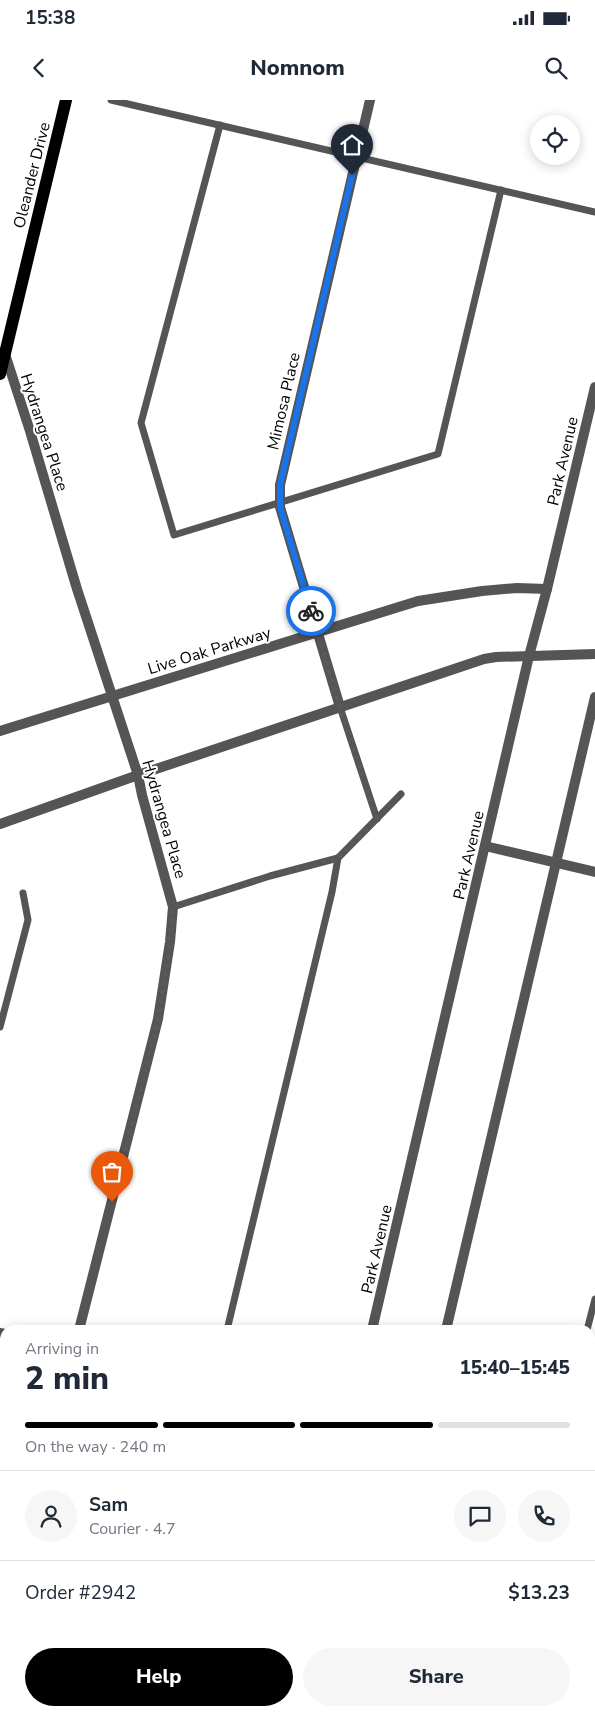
<!DOCTYPE html>
<html lang="en">
<head>
<meta charset="utf-8">
<style>
  :root { --surface:#fff; --page:#f6f6f7; --text:#1f2937; --muted:#747a83; --line:#e0e1e3; --accent:#000 }
  body { margin:0; font-family:"Nunito Sans",sans-serif; background:var(--page); color:var(--text); height:100vh; display:flex; flex-direction:column; font-size:19px; white-space:nowrap }
  * { box-sizing:border-box; margin:0 }
  p { font-size:16px; color:var(--muted) }
  .icon { flex:none; width:28px; height:28px; fill:none; stroke:currentColor; stroke-width:2; stroke-linecap:round; stroke-linejoin:round }
  .map { position:relative; flex:1; overflow:hidden }
  .drawer { position:absolute; left:0px; top:1225px; width:595px; height:391px; display:flex; flex-direction:column; background:var(--surface); border-radius:15px 15px 0 0; box-shadow:0 2px 12px #0003 }
  .drawer>* { flex:none }
  .controls { position:absolute; left:530px; top:15px; display:grid; gap:10px }
  .controls a { display:grid; place-items:center; width:50px; height:50px; border-radius:50%; background:var(--surface); box-shadow:0 2px 12px #0003; font-size:25px }
  .pin { position:absolute; display:grid; place-items:center; width:42px; height:42px; color:#fff; margin:-51px -21px; border-radius:50% 50% 50% 0; rotate:-45deg; box-shadow:0 0 5px #0007 }
  .pin .icon { rotate:45deg }
  .courier { position:absolute; display:grid; place-items:center; width:50px; height:50px; margin:-25px; border:4px solid #1a73e8; border-radius:50%; background:#fff; color:#222; box-shadow:0 1px 6px #0007 }
  .headline em { font-style:normal; font-weight:800 }
  .headline div { display:flex; flex-direction:column-reverse }
  .headline { display:flex; align-items:center; justify-content:space-between; height:85px; padding:0 25px }
  h1 { font-size:32px; font-weight:800; line-height:38px }
  .bar { display:grid; grid-template-columns:repeat(4,1fr); gap:8px 5px; align-content:center; height:60px; padding:0 25px }
  .bar i { height:6px; border-radius:4px; background:var(--line) }
  .bar .active { background:var(--accent) }
  .bar p { grid-column:span 4 }
  .line { display:flex; align-items:center; gap:12px; padding:0 25px; border-top:1px solid var(--line) }
  .line div { flex:1 }
  .round { display:grid; place-items:center; flex:none; width:52px; height:52px; border-radius:26px; background:var(--page) }
  .primary-button { display:flex; gap:10px; margin-top:auto; padding:10px 25px }
  .primary-button a { flex:1; height:58px; border-radius:30px; background:var(--accent); color:#fff; font-size:20px; font-weight:800; line-height:58px; text-align:center }
  .primary-button a+a { background:var(--page); color:var(--text) }
  .status { display:flex; justify-content:space-between; align-items:center; height:35px; padding:0 25px; background:var(--surface); direction:ltr }
  .status svg { height:14px; fill:currentColor }
  header { display:flex; justify-content:space-between; align-items:center; height:65px; padding:0 25px; background:var(--surface); font-size:22px; font-weight:800 }
  .map>svg:first-child { display:block }
  .lines { fill:none; stroke-linecap:round; stroke-linejoin:round }
  .path { stroke:#777; stroke-width:2.5; stroke-dasharray:1 2.5; stroke-linecap:butt }
  .service { stroke:#555; stroke-width:7 }
  .minor { stroke:#555; stroke-width:10 }
  .secondary { stroke:#222; stroke-width:10 }
  .primary { stroke:#000; stroke-width:12 }
  .done { stroke:#595959; stroke-width:5; stroke-dasharray:0 9 }
  .route { stroke:#1a73e8; stroke-width:6 }
  .labels { text-anchor:middle; stroke-width:4; stroke-linejoin:round; paint-order:stroke }
  .street-label { font-size:16px; fill:#000; stroke:#fff }
</style>
</head>
<body>
<div class="status"><b>15:38</b><svg viewBox="0 0 49 12"><path d="M0 12V9h3v3zM5 12V6h3v6zM10 12V3h3v9zM15 12V0h3v12zM26 1h20v11H26zM47 4h2v5h-2z"/></svg></div>
<header><svg class="icon" aria-label="back" viewBox="0 0 24 24"><path d="M15 5l-7 7 7 7"/></svg>Nomnom<svg class="icon" aria-label="search" viewBox="0 0 24 24"><circle cx="10" cy="10" r="6"/><path d="M15 15l6 6"/></svg></header>
<div class="map">
<svg width="595" height="1616" viewBox="0 0 595 1616">
  <rect width="100%" height="100%" fill="#fff"/>
  <g class="lines">
    <path class="path" d="M 0,1478 L 5,1479"/>
    <g class="service">
      <path d="M 111,0 L 595,112"/>
      <path d="M 220,25 L 141,323 L 174,435 L 438,354 L 501,90"/>
      <path d="M 340,607 L 377,719"/>
      <path d="M 173,807 L 270,776 L 338,758"/>
      <path d="M 0,927 L 28,820 L 23,793"/>
      <path d="M 227,1230 L 332,792 L 338,758 L 401,694"/>
      <path d="M 587,1230 L 595,1199"/>
      <path d="M 0,1375 L 5,1376"/>
      <path d="M 590,1566 L 593,1569 L 594,1578 L 592,1584 L 590,1584"/>
    </g>
    <g class="minor">
      <path d="M 3,254 L 5,254 L 30,331 L 77,489 L 138,675 L 142,695 L 173,807 L 170,842 L 158,919 L 79,1230"/>
      <path d="M 340,607 L 280,407 L 280,385 L 370,0"/>
      <path d="M 0,631 L 418,501 L 482,491 L 517,488 L 547,489"/>
      <path d="M 0,724 L 138,675 L 484,559 L 496,557 L 595,554"/>
      <path d="M 485,746 L 595,772"/>
      <path d="M 372,1230 L 529,556 L 547,489 L 595,287"/>
      <path d="M 446,1230 L 595,597"/>
      <path d="M 0,1233 L 5,1234"/>
      <path d="M 590,1421 L 595,1424"/>
      <path d="M 281,1616 L 282,1611"/>
    </g>
    <g class="secondary">
      <path d="M 0,1503 L 5,1504"/>
      <path d="M 0,1528 L 5,1530"/>
      <path d="M 300,1611 L 317,1616"/>
      <path d="M 397,1611 L 414,1616"/>
    </g>
    <path class="primary" d="M 0,274 L 66,0"/>
  </g>
  <g class="lines">
    <path class="done" d="M 112,1102 L 158,920 L 170,842 L 173,807 L 270,776 L 338,758 L 377,719 L 340,607 L 311,511"/>
    <path class="route" d="M 311,511 L 280,407 L 280,385 L 352,75"/>
  </g>
  <g class="labels">
    <g class="street-label">
      <text transform="translate(31 75) rotate(-76)" y="6">Oleander Drive</text>
      <text transform="translate(283 301) rotate(-77)" y="6">Mimosa Place</text>
      <text transform="translate(45 332) rotate(72)" y="6">Hydrangea Place</text>
      <text transform="translate(562 361) rotate(-77)" y="6">Park Avenue</text>
      <text transform="translate(209 550) rotate(-17)" y="6">Live Oak Parkway</text>
      <text transform="translate(165 719) rotate(74)" y="6">Hydrangea Place</text>
      <text transform="translate(468 755) rotate(-77)" y="6">Park Avenue</text>
      <text transform="translate(376 1149) rotate(-77)" y="6">Park Avenue</text>
    </g>
  </g>
</svg>
<div class="controls">
<a><svg class="icon" aria-label="locate" viewBox="0 0 24 24"><circle cx="12" cy="12" r="6"/><path d="M12 2v4M12 18v4M2 12h4M18 12h4"/></svg></a>
</div>
<div class="pin" style="left:112px;top:1102px;background:#ea580c"><svg class="icon" aria-label="bag" viewBox="0 0 24 24"><path d="M5 8h14l-1 12H6zM9 8a3 3 0 0 1 6 0"/></svg></div>
<div class="pin" style="left:352px;top:75px;background:#1f2937"><svg class="icon" aria-label="home" viewBox="0 0 24 24"><path d="M3 11l9-7 9 7M6 9v11h12V9"/></svg></div>
<div class="courier" style="left:311px;top:511px"><svg class="icon" aria-label="bike" viewBox="0 0 24 24"><circle cx="6" cy="16" r="4"/><circle cx="18" cy="16" r="4"/><path d="M6 16l4-8h5l3 8M10 8l3 8H6M13 5h3"/></svg></div>
<section class="drawer">
<div class="headline"><div><h1>2 min</h1><p>Arriving in</p></div><em>15:40–15:45</em></div>
<div class="bar"><i class="active"></i><i class="active"></i><i class="active"></i><i></i><p>On the way · 240 m</p></div>
<div class="line" style="height:90px"><a class="round"><svg class="icon" aria-label="person" viewBox="0 0 24 24"><circle cx="12" cy="8" r="4"/><path d="M4 21q1-7 8-7t8 7"/></svg></a><div><b>Sam</b><p>Courier · 4.7</p></div><a class="round"><svg class="icon" aria-label="chat" viewBox="0 0 24 24"><path d="M4 5h16v11H9l-5 4z"/></svg></a><a class="round"><svg class="icon" aria-label="phone" viewBox="0 0 24 24"><path d="M5 4h4l2 5-3 2q2 4 5 5l2-3 5 2v4C11 20 4 13 5 4z"/></svg></a></div>
<div class="line" style="height:65px"><div>Order #2942</div><b>$13.23</b></div>
<div class="primary-button"><a>Help</a><a>Share</a></div>
</section>
</div>
</body>
</html>
